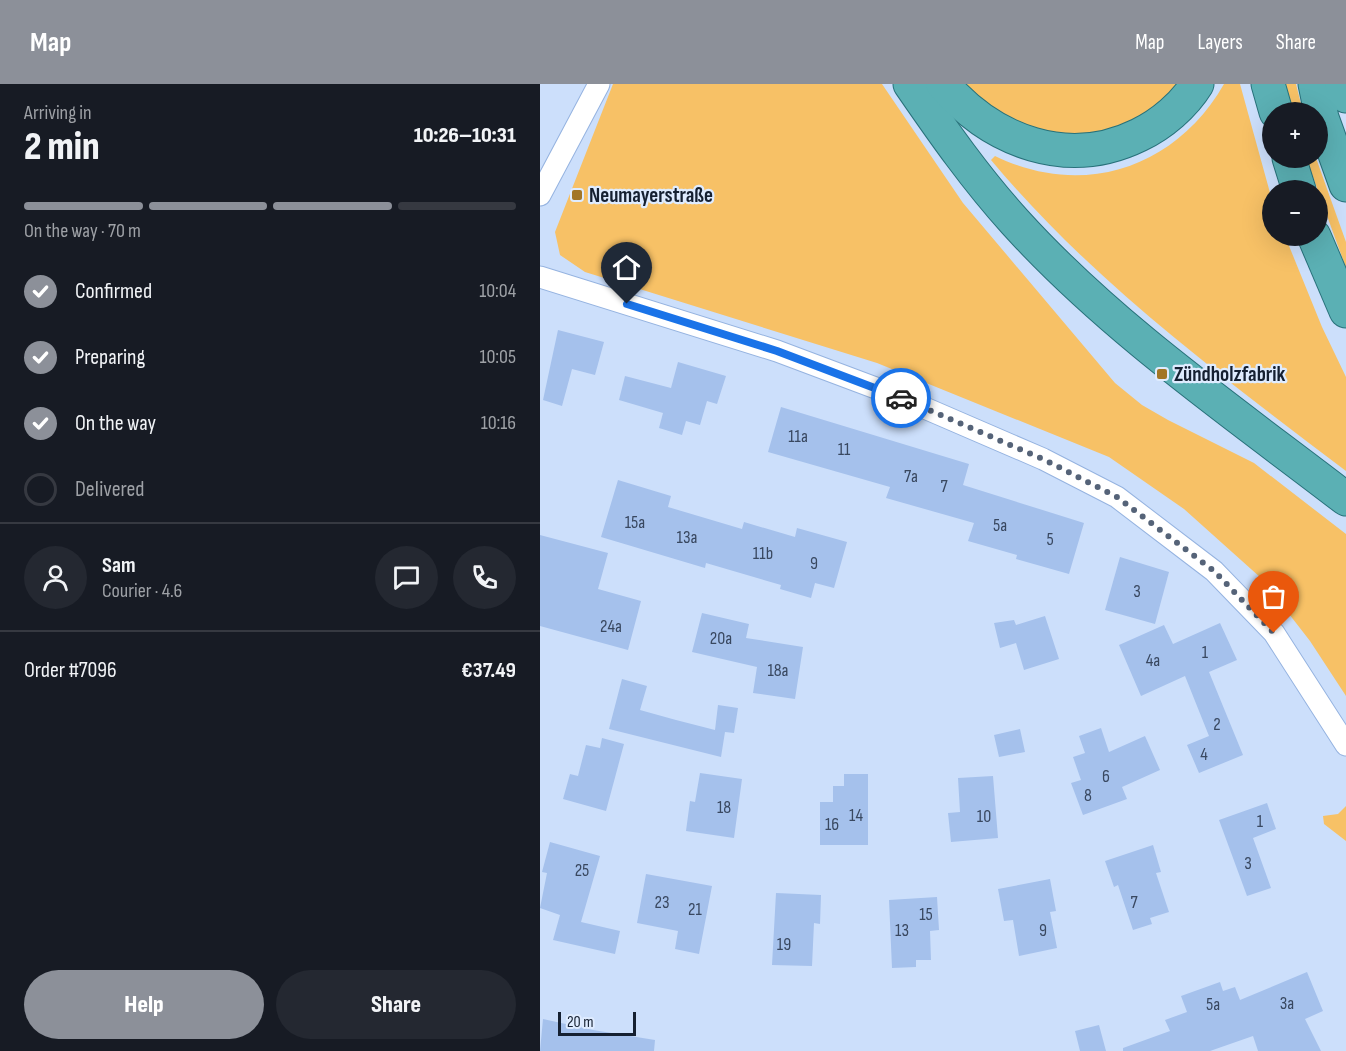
<!DOCTYPE html>
<html lang="en">
<head>
<meta charset="utf-8">
<style>
  :root { --surface:#171b24; --page:#242831; --text:#f1f3f6; --muted:#9ea1a6; --line:#363941; --accent:#8c9099 }
  body { margin:0; font-family:"Sofia Sans Condensed",sans-serif; background:var(--page); color:var(--text); height:100vh; display:flex; flex-direction:column; font-size:22px; white-space:nowrap }
  * { box-sizing:border-box; margin:0 }
  p { font-size:20px; color:var(--muted) }
  .icon { flex:none; width:33px; height:33px; fill:none; stroke:currentColor; stroke-width:2; stroke-linecap:round; stroke-linejoin:round }
  .map { position:relative; flex:1; overflow:hidden }
  .details { display:flex; flex-direction:column; background:var(--surface); width:540px }
  .details>* { flex:none }
  .fabs { position:absolute; left:722px; top:18px; display:grid; gap:12px }
  .fabs a { display:grid; place-items:center; width:66px; height:66px; border-radius:50%; background:var(--surface); box-shadow:0 6px 24px #0002; font-size:30px }
  .scale { position:absolute; left:18px; bottom:15px; width:78px; box-sizing:border-box; padding-left:6px; border:3px solid #152031; border-top:0; font-size:16px; line-height:21px; white-space:nowrap; color:#152031; -webkit-text-stroke:4px #dfecff; paint-order:stroke }
  .pin { position:absolute; display:grid; place-items:center; width:51px; height:51px; color:#fff; margin:-62px -26px; border-radius:50% 50% 50% 0; rotate:-45deg; box-shadow:0 0 6px #0007 }
  .pin .icon { rotate:45deg }
  .courier { position:absolute; display:grid; place-items:center; width:60px; height:60px; margin:-30px; border:4px solid #1a73e8; border-radius:50%; background:#fff; color:#222; box-shadow:0 2px 8px #0007 }
  .headline em { font-style:normal; font-weight:800 }
  .headline div { display:flex; flex-direction:column-reverse }
  .headline { display:flex; align-items:center; justify-content:space-between; height:102px; padding:0 24px }
  h1 { font-size:39px; font-weight:800; line-height:45px }
  .bar { display:grid; grid-template-columns:repeat(4,1fr); gap:9px 6px; align-content:center; height:72px; padding:0 24px }
  .bar i { height:8px; border-radius:4px; background:var(--line) }
  .bar .active { background:var(--accent) }
  .bar p { grid-column:span 4 }
  .line { display:flex; align-items:center; gap:15px; padding:0 24px; border-top:2px solid var(--line) }
  .line div { flex:1 }
  .round { display:grid; place-items:center; flex:none; width:63px; height:63px; border-radius:32px; background:var(--page) }
  ol { padding:0 24px; list-style:none }
  li { display:flex; align-items:center; gap:18px; height:66px }
  li p { margin-inline-start:auto }
  li .icon { padding:6px; border-radius:50%; background:var(--accent); color:#fff; stroke-width:4 }
  li:last-child { color:var(--muted) }
  li i { width:33px; height:33px; border:3px solid var(--line); border-radius:50% }
  .cta { display:flex; gap:12px; margin-top:auto; padding:12px 24px }
  .cta a { flex:1; height:69px; border-radius:36px; background:var(--accent); color:#fff; font-size:24px; font-weight:800; line-height:69px; text-align:center }
  .cta a+a { background:var(--page); color:var(--text) }
  header { display:flex; align-items:center; gap:36px; box-sizing:border-box; height:84px; padding:0 30px; background:var(--accent); color:#fff }
  header strong { font-size:28px }
  nav { display:flex; gap:33px; margin-inline-start:auto; font-size:21px }
  main { display:flex; flex:1; min-height:0 }
  .map>svg:first-child { display:block }
  .green { fill:#f7c166 }
  .building { fill:#a5c1ec }
  .lines { fill:none; stroke-linecap:round; stroke-linejoin:round }
  .minor-casing { stroke:#95b3e0; stroke-width:23 }
  .trunk-casing { stroke:#28717a; stroke-width:35 }
  .minor { stroke:#fff; stroke-width:21 }
  .trunk { stroke:#5bb0b4; stroke-width:33 }
  .done { stroke:#556378; stroke-width:6; stroke-dasharray:0 10.8 }
  .route { stroke:#1a73e8; stroke-width:8 }
  .poi-dot { fill:#a27627; stroke:#dfecff; stroke-width:2 }
  .labels { text-anchor:middle; stroke-width:4.5; stroke-linejoin:round; paint-order:stroke }
  .number-label { font-size:18px; fill:#394860 }
  .poi-label { font-size:21px; font-weight:bold; fill:#152031; stroke:#dfecff; text-anchor:start }
</style>
</head>
<body>
<header>
<strong>Map</strong>
<nav><a>Map</a><a>Layers</a><a>Share</a></nav>
</header>
<main>
<section class="details">
<div class="headline"><div><h1>2 min</h1><p>Arriving in</p></div><em>10:26–10:31</em></div>
<div class="bar"><i class="active"></i><i class="active"></i><i class="active"></i><i></i><p>On the way · 70 m</p></div>
<ol>
<li><svg class="icon" aria-label="check" viewBox="0 0 24 24"><path d="M5 12l5 5 9-10"/></svg>Confirmed<p>10:04</p></li>
<li><svg class="icon" aria-label="check" viewBox="0 0 24 24"><path d="M5 12l5 5 9-10"/></svg>Preparing<p>10:05</p></li>
<li><svg class="icon" aria-label="check" viewBox="0 0 24 24"><path d="M5 12l5 5 9-10"/></svg>On the way<p>10:16</p></li>
<li><i></i>Delivered</li>
</ol>
<div class="line" style="height:108px"><a class="round"><svg class="icon" aria-label="person" viewBox="0 0 24 24"><circle cx="12" cy="8" r="4"/><path d="M4 21q1-7 8-7t8 7"/></svg></a><div><b>Sam</b><p>Courier · 4.6</p></div><a class="round"><svg class="icon" aria-label="chat" viewBox="0 0 24 24"><path d="M4 5h16v11H9l-5 4z"/></svg></a><a class="round"><svg class="icon" aria-label="phone" viewBox="0 0 24 24"><path d="M5 4h4l2 5-3 2q2 4 5 5l2-3 5 2v4C11 20 4 13 5 4z"/></svg></a></div>
<div class="line" style="height:78px"><div>Order #7096</div><b>€37.49</b></div>
<div class="cta"><a>Help</a><a>Share</a></div>
</section>
<div class="map">
<svg width="806" height="967" viewBox="0 0 806 967">
  <rect width="100%" height="100%" fill="#ccdffb"/>
  <g class="green">
    <path d="M 73,0 L 342,0 L 423,119 L 575,299 L 602,321 L 628,336 L 714,379 L 806,450 L 806,612 L 770,557 L 721,494 L 644,425 L 569,373 L 337,279 L 45,188 L 20,171 L 15,148 Z"/>
    <path d="M 417,0 L 646,0 L 597,42 L 504,56 Z"/>
    <path d="M 684,0 L 700,0 L 732,116 L 732,152 L 745,152 L 782,243 L 806,293 L 806,387 C 680,291 553,198 451,76 L 455,72 C 543,115 636,84 684,0 Z"/>
    <path d="M 746,0 L 756,0 L 763,28 L 753,28 Z"/>
    <path d="M 766,74 L 776,74 L 806,158 L 806,184 Z"/>
    <path d="M 806,722 L 806,757 L 784,740 L 783,732 L 798,730 Z"/>
  </g>
  <g class="building">
    <path d="M 18,246 L 64,258 L 55,291 L 32,285 L 22,322 L 3,316 Z"/>
    <path d="M 138,278 L 186,292 L 177,320 L 167,317 L 160,341 L 146,337 L 142,351 L 119,344 L 123,329 L 79,316 L 85,292 L 131,304 Z"/>
    <path d="M 241,323 L 429,380 L 423,401 L 544,439 L 529,490 L 476,475 L 477,471 L 428,457 L 434,439 L 346,414 L 350,403 L 228,368 Z"/>
    <path d="M 78,396 L 131,412 L 128,423 L 202,445 L 204,438 L 255,453 L 257,444 L 307,458 L 294,504 L 275,499 L 271,514 L 240,505 L 241,501 L 166,479 L 165,484 L 61,453 Z"/>
    <path d="M 0,451 L 68,469 L 58,505 L 101,517 L 88,566 L 0,542 Z"/>
    <path d="M 580,473 L 629,488 L 615,540 L 565,526 Z"/>
    <path d="M 162,529 L 209,540 L 206,554 L 263,563 L 255,615 L 213,609 L 217,583 L 152,568 Z"/>
    <path d="M 505,532 L 519,575 L 484,586 L 476,559 L 460,564 L 454,539 L 474,536 L 476,541 Z"/>
    <path d="M 680,539 L 697,576 L 669,588 L 703,671 L 659,689 L 647,661 L 669,652 L 645,592 L 601,612 L 579,561 L 624,541 L 633,560 Z"/>
    <path d="M 82,595 L 107,602 L 100,626 L 136,636 L 175,646 L 178,621 L 198,624 L 194,649 L 185,648 L 181,673 L 69,645 Z"/>
    <path d="M 561,644 L 569,668 L 605,652 L 620,686 L 582,703 L 587,715 L 543,731 L 531,699 L 541,696 L 533,673 L 545,669 L 539,652 Z"/>
    <path d="M 480,645 L 485,668 L 459,673 L 454,651 Z"/>
    <path d="M 62,654 L 84,660 L 66,727 L 23,715 L 30,690 L 38,692 L 46,661 L 60,664 Z"/>
    <path d="M 160,689 L 202,695 L 194,754 L 146,747 L 150,717 L 155,718 Z"/>
    <path d="M 304,690 L 328,690 L 328,761 L 280,761 L 280,718 L 293,718 L 293,702 L 304,702 Z"/>
    <path d="M 453,692 L 458,754 L 411,758 L 408,729 L 420,728 L 418,694 Z"/>
    <path d="M 727,719 L 736,745 L 713,754 L 731,804 L 707,812 L 679,736 Z"/>
    <path d="M 10,758 L 60,772 L 41,838 L 80,847 L 75,870 L 13,856 L 20,831 L 0,824 L 7,789 L 2,788 Z"/>
    <path d="M 613,761 L 621,788 L 616,789 L 629,828 L 610,834 L 612,840 L 593,846 L 578,801 L 574,803 L 565,777 Z"/>
    <path d="M 106,790 L 172,802 L 159,870 L 135,865 L 138,847 L 97,839 Z"/>
    <path d="M 510,795 L 516,827 L 510,828 L 517,864 L 479,872 L 473,836 L 464,837 L 458,805 Z"/>
    <path d="M 236,809 L 281,811 L 280,840 L 274,839 L 272,882 L 232,881 Z"/>
    <path d="M 397,813 L 399,846 L 390,847 L 391,876 L 376,876 L 376,883 L 352,884 L 349,816 Z"/>
    <path d="M 767,888 L 783,927 L 765,935 L 781,967 L 718,967 L 713,952 L 670,967 L 583,967 L 583,964 L 630,947 L 625,936 L 647,928 L 641,912 L 680,898 L 683,907 L 695,903 L 700,916 Z"/>
    <path d="M 3,935 L 53,946 L 115,956 L 114,967 L 0,967 Z"/>
    <path d="M 559,941 L 566,967 L 540,967 L 535,947 Z"/>
  </g>
  <g class="lines">
    <defs>
      <g id="minor">
        <path d="M 0,111 L 59,0"/>
        <path d="M 0,193 L 237,267 L 357,312 L 503,375 L 577,413 L 674,487 L 734,549 L 806,661"/>
      </g>
      <g id="trunk">
        <path d="M 370,0 C 403,48 436,95 475,138 C 571,244 693,328 806,415"/>
        <path d="M 403,0 C 453,58 528,86 599,51 C 622,40 644,21 657,0"/>
        <path d="M 728,0 L 736,28"/>
        <path d="M 775,0 L 782,34 L 806,101"/>
        <path d="M 802,0 L 806,12"/>
        <path d="M 749,74 L 759,106"/>
        <path d="M 774,152 L 806,227"/>
      </g>
    </defs>
    <use href="#minor" class="minor-casing"/>
    <use href="#trunk" class="trunk-casing"/>
    <use href="#minor" class="minor"/>
    <use href="#trunk" class="trunk"/>
  </g>
  <g class="lines">
    <path class="done" d="M 361,314 L 503,375 L 577,413 L 674,487 L 734,549"/>
    <path class="route" d="M 87,220 L 237,267 L 361,314"/>
  </g>
  <g class="poi-dot">
    <rect x="31" y="105" width="12" height="12" rx="3"/>
    <rect x="616" y="284" width="12" height="12" rx="3"/>
  </g>
  <g class="labels">
    <g class="number-label">
      <text x="258" y="358">11a</text>
      <text x="304" y="371">11</text>
      <text x="371" y="398">7a</text>
      <text x="404" y="408">7</text>
      <text x="95" y="444">15a</text>
      <text x="460" y="447">5a</text>
      <text x="147" y="459">13a</text>
      <text x="510" y="461">5</text>
      <text x="223" y="475">11b</text>
      <text x="274" y="485">9</text>
      <text x="597" y="513">3</text>
      <text x="71" y="548">24a</text>
      <text x="181" y="560">20a</text>
      <text x="665" y="574">1</text>
      <text x="613" y="582">4a</text>
      <text x="238" y="592">18a</text>
      <text x="677" y="646">2</text>
      <text x="664" y="676">4</text>
      <text x="566" y="698">6</text>
      <text x="548" y="717">8</text>
      <text x="184" y="729">18</text>
      <text x="316" y="737">14</text>
      <text x="444" y="738">10</text>
      <text x="720" y="743">1</text>
      <text x="292" y="746">16</text>
      <text x="708" y="785">3</text>
      <text x="42" y="792">25</text>
      <text x="122" y="824">23</text>
      <text x="594" y="824">7</text>
      <text x="155" y="831">21</text>
      <text x="386" y="836">15</text>
      <text x="362" y="852">13</text>
      <text x="503" y="852">9</text>
      <text x="244" y="866">19</text>
      <text x="747" y="925">3a</text>
      <text x="673" y="926">5a</text>
    </g>
    <g class="poi-label">
      <text x="49" y="118">Neumayerstraße</text>
      <text x="634" y="297">Zündholzfabrik</text>
    </g>
  </g>
</svg>
<div class="fabs">
<a>+</a>
<a>−</a>
</div>
<div class="scale">20 m</div>
<div class="pin" style="left:734px;top:549px;background:#ea580c"><svg class="icon" aria-label="bag" viewBox="0 0 24 24"><path d="M5 8h14l-1 12H6zM9 8a3 3 0 0 1 6 0"/></svg></div>
<div class="pin" style="left:87px;top:220px;background:#1f2937"><svg class="icon" aria-label="home" viewBox="0 0 24 24"><path d="M3 11l9-7 9 7M6 9v11h12V9"/></svg></div>
<div class="courier" style="left:361px;top:314px"><svg class="icon" aria-label="car" viewBox="0 0 24 24"><path d="M5 17H2v-5l4-1 3-4h7l3 4 3 1v5h-3M9 17h6M6 11h13"/><circle cx="7" cy="17" r="2"/><circle cx="17" cy="17" r="2"/></svg></div>
</div>
</main>
</body>
</html>
